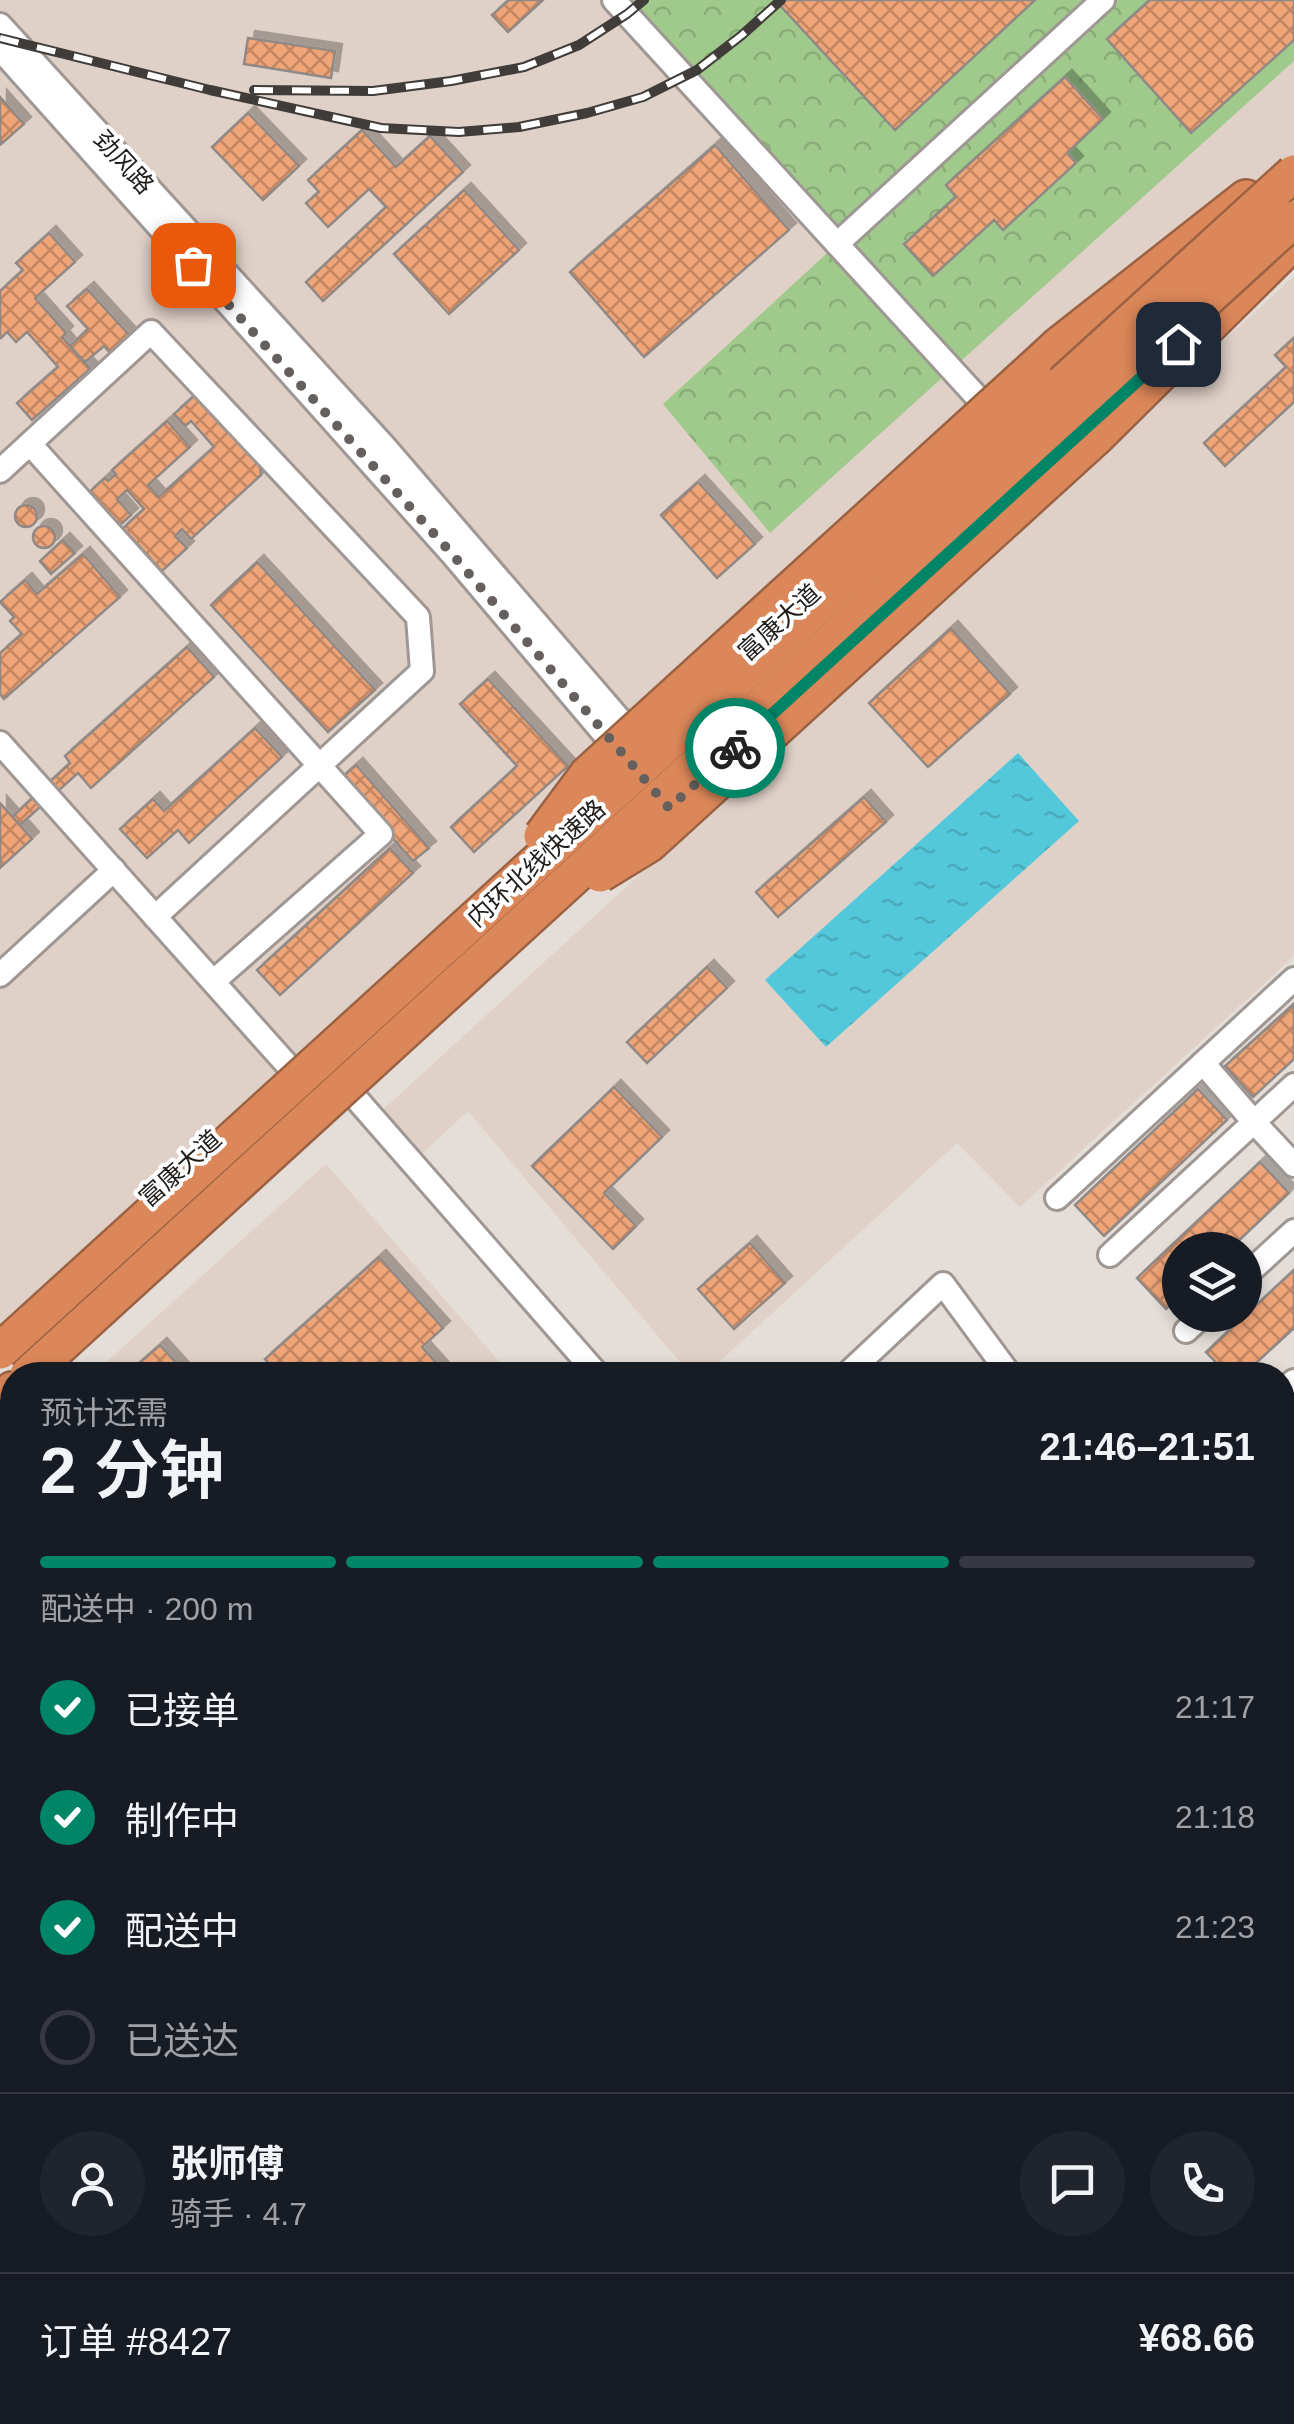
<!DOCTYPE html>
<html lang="zh">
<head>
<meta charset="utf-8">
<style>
  :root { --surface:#171b24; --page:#20242c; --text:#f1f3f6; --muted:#9ea1a6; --line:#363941; --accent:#018567 }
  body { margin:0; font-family:Arial,"Noto Sans SC",sans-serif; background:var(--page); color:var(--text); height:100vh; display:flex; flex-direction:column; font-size:38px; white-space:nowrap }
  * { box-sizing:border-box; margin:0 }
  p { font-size:32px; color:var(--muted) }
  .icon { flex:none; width:55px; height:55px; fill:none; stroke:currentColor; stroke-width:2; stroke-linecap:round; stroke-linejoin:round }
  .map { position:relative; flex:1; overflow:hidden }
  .sheet { position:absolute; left:0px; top:1362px; width:1295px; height:1062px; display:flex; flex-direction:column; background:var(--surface); border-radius:40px 40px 0 0; box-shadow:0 5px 15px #0003 }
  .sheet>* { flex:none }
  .buttons { position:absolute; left:1162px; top:1232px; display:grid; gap:20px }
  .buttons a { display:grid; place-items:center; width:100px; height:100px; border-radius:50%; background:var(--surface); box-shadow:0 5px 15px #0003; font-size:50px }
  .pin { position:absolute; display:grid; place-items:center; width:85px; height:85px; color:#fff; margin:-42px; border-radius:20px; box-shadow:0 5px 15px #0006 }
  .courier { position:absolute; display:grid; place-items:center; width:100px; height:100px; margin:-50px; border:8px solid #018567; border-radius:50%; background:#fff; color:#222; box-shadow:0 2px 12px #0007 }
  .headline em { font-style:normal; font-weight:600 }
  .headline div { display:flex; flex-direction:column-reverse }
  .headline { display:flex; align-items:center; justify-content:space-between; height:170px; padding:0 40px }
  h1 { font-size:65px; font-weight:600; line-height:75px }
  .bar { display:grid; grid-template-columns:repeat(4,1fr); gap:15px 10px; align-content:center; height:120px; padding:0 40px }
  .bar i { height:12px; border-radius:8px; background:var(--line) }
  .bar .selected { background:var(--accent) }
  .bar p { grid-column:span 4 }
  .line { display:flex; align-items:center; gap:25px; padding:0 40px; border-top:2px solid var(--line) }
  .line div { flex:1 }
  .round { display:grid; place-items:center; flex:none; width:105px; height:105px; border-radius:52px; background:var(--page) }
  ol { padding:0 40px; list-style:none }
  li { display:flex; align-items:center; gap:30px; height:110px }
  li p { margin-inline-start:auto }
  li .icon { padding:10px; border-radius:50%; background:var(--accent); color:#fff; stroke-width:4 }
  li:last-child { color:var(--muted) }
  li i { width:55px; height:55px; border:5px solid var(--line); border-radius:50% }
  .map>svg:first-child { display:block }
  .built { fill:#e0d1c8 }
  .forest { fill:url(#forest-crowns) }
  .water { fill:url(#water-ripples) }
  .building { fill:url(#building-cross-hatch); stroke:#908985; stroke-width:2.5; filter:url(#shadow) }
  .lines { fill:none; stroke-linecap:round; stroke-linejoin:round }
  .minor-casing { stroke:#9e9793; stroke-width:28 }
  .major-casing { stroke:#9a6243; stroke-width:35 }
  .highway-casing { stroke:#9a6243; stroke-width:40 }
  .minor { stroke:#fff; stroke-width:22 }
  .major { stroke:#eab79b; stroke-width:30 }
  .highway { stroke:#dc8759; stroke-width:35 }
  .rail-casing { stroke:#3f3c39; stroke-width:10 }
  .rail { stroke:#fff; stroke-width:6; stroke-dasharray:19; stroke-linecap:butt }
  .highway-bridge-casing { stroke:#9a6243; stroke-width:40; stroke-linecap:butt }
  .highway-bridge { stroke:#dc8759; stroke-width:35 }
  .done { stroke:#65605d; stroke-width:10; stroke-dasharray:0 18 }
  .route { stroke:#018567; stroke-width:12 }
  .labels { text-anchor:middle; stroke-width:8; stroke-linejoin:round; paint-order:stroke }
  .street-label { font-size:25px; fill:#201d1b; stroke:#fff }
</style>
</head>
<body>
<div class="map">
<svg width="1294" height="2424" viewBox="0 0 1294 2424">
  <defs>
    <pattern id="forest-crowns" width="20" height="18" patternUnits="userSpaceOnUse" patternTransform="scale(2.5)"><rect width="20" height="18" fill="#a0ca8c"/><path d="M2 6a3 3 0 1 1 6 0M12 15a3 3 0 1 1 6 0" fill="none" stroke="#8aad78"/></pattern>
    <pattern id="water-ripples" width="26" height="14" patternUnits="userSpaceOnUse" patternTransform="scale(2.5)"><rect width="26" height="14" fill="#54c8db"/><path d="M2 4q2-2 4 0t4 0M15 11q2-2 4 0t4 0" fill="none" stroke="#49abbb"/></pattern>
    <pattern id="building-cross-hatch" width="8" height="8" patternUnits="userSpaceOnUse" patternTransform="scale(2.5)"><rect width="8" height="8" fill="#f0a578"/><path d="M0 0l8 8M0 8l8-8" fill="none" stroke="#c28662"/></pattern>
    <filter id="shadow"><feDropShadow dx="7" dy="-7" stdDeviation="0" flood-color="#0004"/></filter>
  </defs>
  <rect width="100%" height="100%" fill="#e4ddd8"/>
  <g class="built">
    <path d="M 0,0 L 1294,0 L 1294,196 L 0,1332 Z"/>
    <path d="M 1294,276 L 1294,956 L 1020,1207 L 957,1143 L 705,1375 L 691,1375 L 468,1111 L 412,1163 L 374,1118 Z"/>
    <path d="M 326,1164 L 511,1375 L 92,1375 Z"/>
    <path d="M 12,1447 L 12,2412 L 960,2413 L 950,2424 L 0,2424 L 0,1458 Z"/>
    <path d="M 1294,1493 L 1294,2044 L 1282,2057 L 1282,1499 Z"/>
  </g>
  <g class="forest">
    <path d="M 620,0 L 1294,0 L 1294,61 L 770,533 L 663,404 L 837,244 L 697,70 Z"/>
    <path d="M 1294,2163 L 1294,2424 L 1287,2424 L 1278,2413 L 1282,2412 L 1282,2175 Z"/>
  </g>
  <path class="water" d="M 1018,753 L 1079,821 L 826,1047 L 765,980 Z"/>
  <g class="building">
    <path d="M 509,0 L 543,0 L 508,32 L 492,15 Z"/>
    <path d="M 775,0 L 1035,0 L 895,130 Z"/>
    <path d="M 1150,0 L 1294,0 L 1294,40 L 1191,133 L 1107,39 Z"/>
    <path d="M 248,38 L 335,51 L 331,78 L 244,64 Z"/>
    <path d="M 1065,77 L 1103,119 L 1067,153 L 1076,163 L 1003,230 L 994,220 L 933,276 L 904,244 L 956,197 L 946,185 Z"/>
    <path d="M 0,97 L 24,124 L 0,145 Z"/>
    <path d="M 248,113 L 299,166 L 263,200 L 212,147 Z"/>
    <path d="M 362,130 L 396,167 L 430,136 L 463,172 L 323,301 L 306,282 L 386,207 L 369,189 L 328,227 L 306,203 L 319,192 L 308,180 Z"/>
    <path d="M 715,145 L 789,230 L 644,357 L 570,272 Z"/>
    <path d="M 464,190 L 519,250 L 449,314 L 394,254 Z"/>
    <path d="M 49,233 L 75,262 L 35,298 L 66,333 L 62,337 L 90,369 L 32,420 L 17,403 L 58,367 L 27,332 L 16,342 L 7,332 L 1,338 L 0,337 L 0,291 L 23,270 L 16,263 Z"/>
    <path d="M 87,289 L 131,337 L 112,355 L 104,346 L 85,362 L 70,346 L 88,329 L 67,306 Z"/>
    <path d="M 1294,338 L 1294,402 L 1225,466 L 1204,443 L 1286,367 L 1275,355 Z"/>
    <path d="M 194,396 L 228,433 L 233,428 L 259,457 L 261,475 L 191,539 L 182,529 L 175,536 L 187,548 L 162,571 L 123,528 L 144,509 L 127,490 L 117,499 L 131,515 L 117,528 L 87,494 L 105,478 L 108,481 L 116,474 L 112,470 L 167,421 L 190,447 L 148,485 L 159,497 L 214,447 L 191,421 L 185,426 L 174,414 Z"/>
    <path d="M 698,482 L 755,544 L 717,578 L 661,515 Z"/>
    <circle cx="26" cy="516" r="11"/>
    <circle cx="44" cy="537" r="11"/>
    <path d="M 63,540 L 75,553 L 51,574 L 40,561 Z"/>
    <path d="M 83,554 L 120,597 L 4,699 L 0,694 L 0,653 L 22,634 L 10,621 L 14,617 L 0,602 L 25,580 L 37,594 Z"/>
    <path d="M 257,562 L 375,690 L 328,732 L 211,605 Z"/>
    <path d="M 951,628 L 1010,694 L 928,767 L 869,703 Z"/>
    <path d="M 187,647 L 214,677 L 91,788 L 78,773 L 20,825 L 12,817 L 70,763 L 65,756 Z"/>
    <path d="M 488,679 L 568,766 L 474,852 L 451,827 L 517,766 L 460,704 Z"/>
    <path d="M 255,728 L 282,757 L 189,843 L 178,830 L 147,858 L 120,829 L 153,799 L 164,811 Z"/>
    <path d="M 356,765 L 429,848 L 413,861 L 340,779 Z"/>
    <path d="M 864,797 L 886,822 L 778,917 L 756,892 Z"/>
    <path d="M 0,803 L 32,839 L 0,868 Z"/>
    <path d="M 390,848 L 413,873 L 280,995 L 257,970 Z"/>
    <path d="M 707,967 L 727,988 L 647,1063 L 627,1042 Z"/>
    <path d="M 1294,1004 L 1294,1059 L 1253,1097 L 1225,1066 Z"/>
    <path d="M 614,1087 L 662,1137 L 604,1193 L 636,1226 L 613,1249 L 532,1166 Z"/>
    <path d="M 1198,1089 L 1227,1120 L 1104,1236 L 1075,1205 Z"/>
    <path d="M 1260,1162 L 1289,1193 L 1229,1250 L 1180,1250 L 1180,1296 L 1166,1309 L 1137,1278 Z"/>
    <path d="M 750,1243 L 785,1283 L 734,1329 L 698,1289 Z"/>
    <path d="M 379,1257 L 443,1328 L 422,1347 L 447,1375 L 279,1375 L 265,1359 Z"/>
    <path d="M 1294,1270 L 1294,1328 L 1243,1375 L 1228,1375 L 1206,1352 Z"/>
    <path d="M 160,1345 L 187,1375 L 126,1375 Z"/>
    <path d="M 1294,1408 L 1294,1450 L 1282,1438 L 1282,1419 Z"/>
    <path d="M 12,1477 L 12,1681 L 0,1667 L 0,1488 Z"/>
    <path d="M 1282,1548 L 1294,1561 L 1294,1889 L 1282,1876 Z"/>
    <path d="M 0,1672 L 12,1686 L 12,1760 L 0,1745 Z"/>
    <path d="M 0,2058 L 12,2072 L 12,2103 L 0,2114 Z"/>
    <path d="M 12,2149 L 12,2234 L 0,2245 L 0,2161 Z"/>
    <path d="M 12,2258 L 12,2288 L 0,2274 L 0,2270 Z"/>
    <path d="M 101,2412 L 308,2412 L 311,2415 L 301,2424 L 89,2424 Z"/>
    <path d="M 317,2412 L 414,2412 L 424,2424 L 328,2424 Z"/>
    <path d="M 504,2412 L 551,2412 L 539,2424 L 492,2424 Z"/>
    <path d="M 590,2412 L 616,2412 L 626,2424 L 577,2424 Z"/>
    <path d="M 1127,2412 L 1209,2412 L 1199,2424 L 1176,2424 L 1166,2415 L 1157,2424 L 1116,2424 Z"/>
  </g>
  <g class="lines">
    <defs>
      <g id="minor">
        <path d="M 614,0 L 998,420"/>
        <path d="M 0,25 L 384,446 L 639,742"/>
        <path d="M 0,49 L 452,554 L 622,755"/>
        <path d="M 837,244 L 1103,0"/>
        <path d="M 30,444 L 381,834 L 214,981"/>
        <path d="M 0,471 L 151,332 L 418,617 L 422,671 L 155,917"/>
        <path d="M 0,743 L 290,1068"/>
        <path d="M 0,975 L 114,870"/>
        <path d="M 1294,1085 L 1254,1122 L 1294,1165"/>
        <path d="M 353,1095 L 598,1375"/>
        <path d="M 1057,1198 L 1294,979"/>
        <path d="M 1110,1255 L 1254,1122 L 1203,1063"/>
        <path d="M 1245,1276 L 1294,1231"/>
        <path d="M 1186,1331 L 1203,1315"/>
        <path d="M 846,1375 L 943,1284 L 1010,1375"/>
        <path d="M 1282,1391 L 1294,1381"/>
        <path d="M 0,1807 L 12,1821"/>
        <path d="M 669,2412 L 679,2424"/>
        <path d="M 1261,2412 L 1266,2424"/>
        <path d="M 1077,2424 L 1087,2412"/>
      </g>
      <g id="major">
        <path d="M 1282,2057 L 1294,2044"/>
        <path d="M 1282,2122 L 1294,2109"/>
        <path d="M 950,2424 L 960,2412"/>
        <path d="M 1006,2424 L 1016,2412"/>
      </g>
      <g id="highway">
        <path d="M 1033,369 L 1059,345 L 1246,198"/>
        <path d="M 1096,437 L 1294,241"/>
        <path d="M 0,1401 L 12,1390"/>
      </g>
    </defs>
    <use href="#minor" class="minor-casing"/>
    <use href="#major" class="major-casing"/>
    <use href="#highway" class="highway-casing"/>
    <use href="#minor" class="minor"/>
    <use href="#major" class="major"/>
    <use href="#highway" class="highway"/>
    <defs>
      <g id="rail">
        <path d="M 0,38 L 210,90 L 381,128 L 459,132 L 519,127 L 587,113 L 643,97 L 697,70 L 742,35 L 781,0"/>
        <path d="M 254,90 L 373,91 L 451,81 L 524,67 L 579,45 L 627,14 L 644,0"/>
      </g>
    </defs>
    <use href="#rail" class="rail-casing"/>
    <use href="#rail" class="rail"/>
    <defs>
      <g id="highway-bridge">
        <path d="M 542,836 L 588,774 L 1033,369"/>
        <path d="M 600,874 L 649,844 L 1096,437"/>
        <path d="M 0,1351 L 1294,173"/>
        <path d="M 28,1375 L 1294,219"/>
      </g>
    </defs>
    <use href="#highway-bridge" class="highway-bridge-casing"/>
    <use href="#highway-bridge" class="highway-bridge"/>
  </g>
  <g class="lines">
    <path class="done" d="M 193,265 L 452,554 L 669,808 L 735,748"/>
    <path class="route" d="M 735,748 L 1178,344"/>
  </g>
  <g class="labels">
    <g class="street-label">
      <text transform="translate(124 162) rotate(48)" y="9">劲风路</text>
      <text transform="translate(779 622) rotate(-42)" y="9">富康大道</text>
      <text transform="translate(536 863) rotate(-42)" y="9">内环北线快速路</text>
      <text transform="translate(180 1168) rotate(-42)" y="9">富康大道</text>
    </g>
  </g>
</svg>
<div class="buttons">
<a><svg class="icon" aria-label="layers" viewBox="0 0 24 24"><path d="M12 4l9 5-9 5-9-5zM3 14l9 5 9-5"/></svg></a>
</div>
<div class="pin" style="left:193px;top:265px;background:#ea580c"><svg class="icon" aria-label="bag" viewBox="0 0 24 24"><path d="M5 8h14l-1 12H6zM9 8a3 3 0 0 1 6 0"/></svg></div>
<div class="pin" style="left:1178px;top:344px;background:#1f2937"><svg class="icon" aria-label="home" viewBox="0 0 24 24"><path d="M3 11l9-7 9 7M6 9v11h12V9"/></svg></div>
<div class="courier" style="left:735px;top:748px"><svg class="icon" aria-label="bike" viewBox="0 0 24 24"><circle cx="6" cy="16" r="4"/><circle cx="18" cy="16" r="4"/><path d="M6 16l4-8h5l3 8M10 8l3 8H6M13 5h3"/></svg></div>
<section class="sheet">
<div class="headline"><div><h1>2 分钟</h1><p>预计还需</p></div><em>21:46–21:51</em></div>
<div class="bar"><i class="selected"></i><i class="selected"></i><i class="selected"></i><i></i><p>配送中 · 200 m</p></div>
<ol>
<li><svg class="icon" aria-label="check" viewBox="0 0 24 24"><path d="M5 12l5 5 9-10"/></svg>已接单<p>21:17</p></li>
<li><svg class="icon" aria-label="check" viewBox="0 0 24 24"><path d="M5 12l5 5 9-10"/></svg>制作中<p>21:18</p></li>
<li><svg class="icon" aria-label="check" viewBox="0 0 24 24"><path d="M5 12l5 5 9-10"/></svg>配送中<p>21:23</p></li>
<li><i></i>已送达</li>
</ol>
<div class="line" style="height:180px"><a class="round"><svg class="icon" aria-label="person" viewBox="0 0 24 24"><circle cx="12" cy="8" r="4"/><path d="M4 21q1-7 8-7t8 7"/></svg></a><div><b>张师傅</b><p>骑手 · 4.7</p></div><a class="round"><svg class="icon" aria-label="chat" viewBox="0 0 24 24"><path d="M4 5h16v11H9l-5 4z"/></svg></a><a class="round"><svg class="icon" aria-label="phone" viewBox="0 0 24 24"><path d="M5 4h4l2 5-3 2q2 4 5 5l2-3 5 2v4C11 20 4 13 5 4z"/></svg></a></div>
<div class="line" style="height:130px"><div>订单 #8427</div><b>¥68.66</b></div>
</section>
</div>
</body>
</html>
